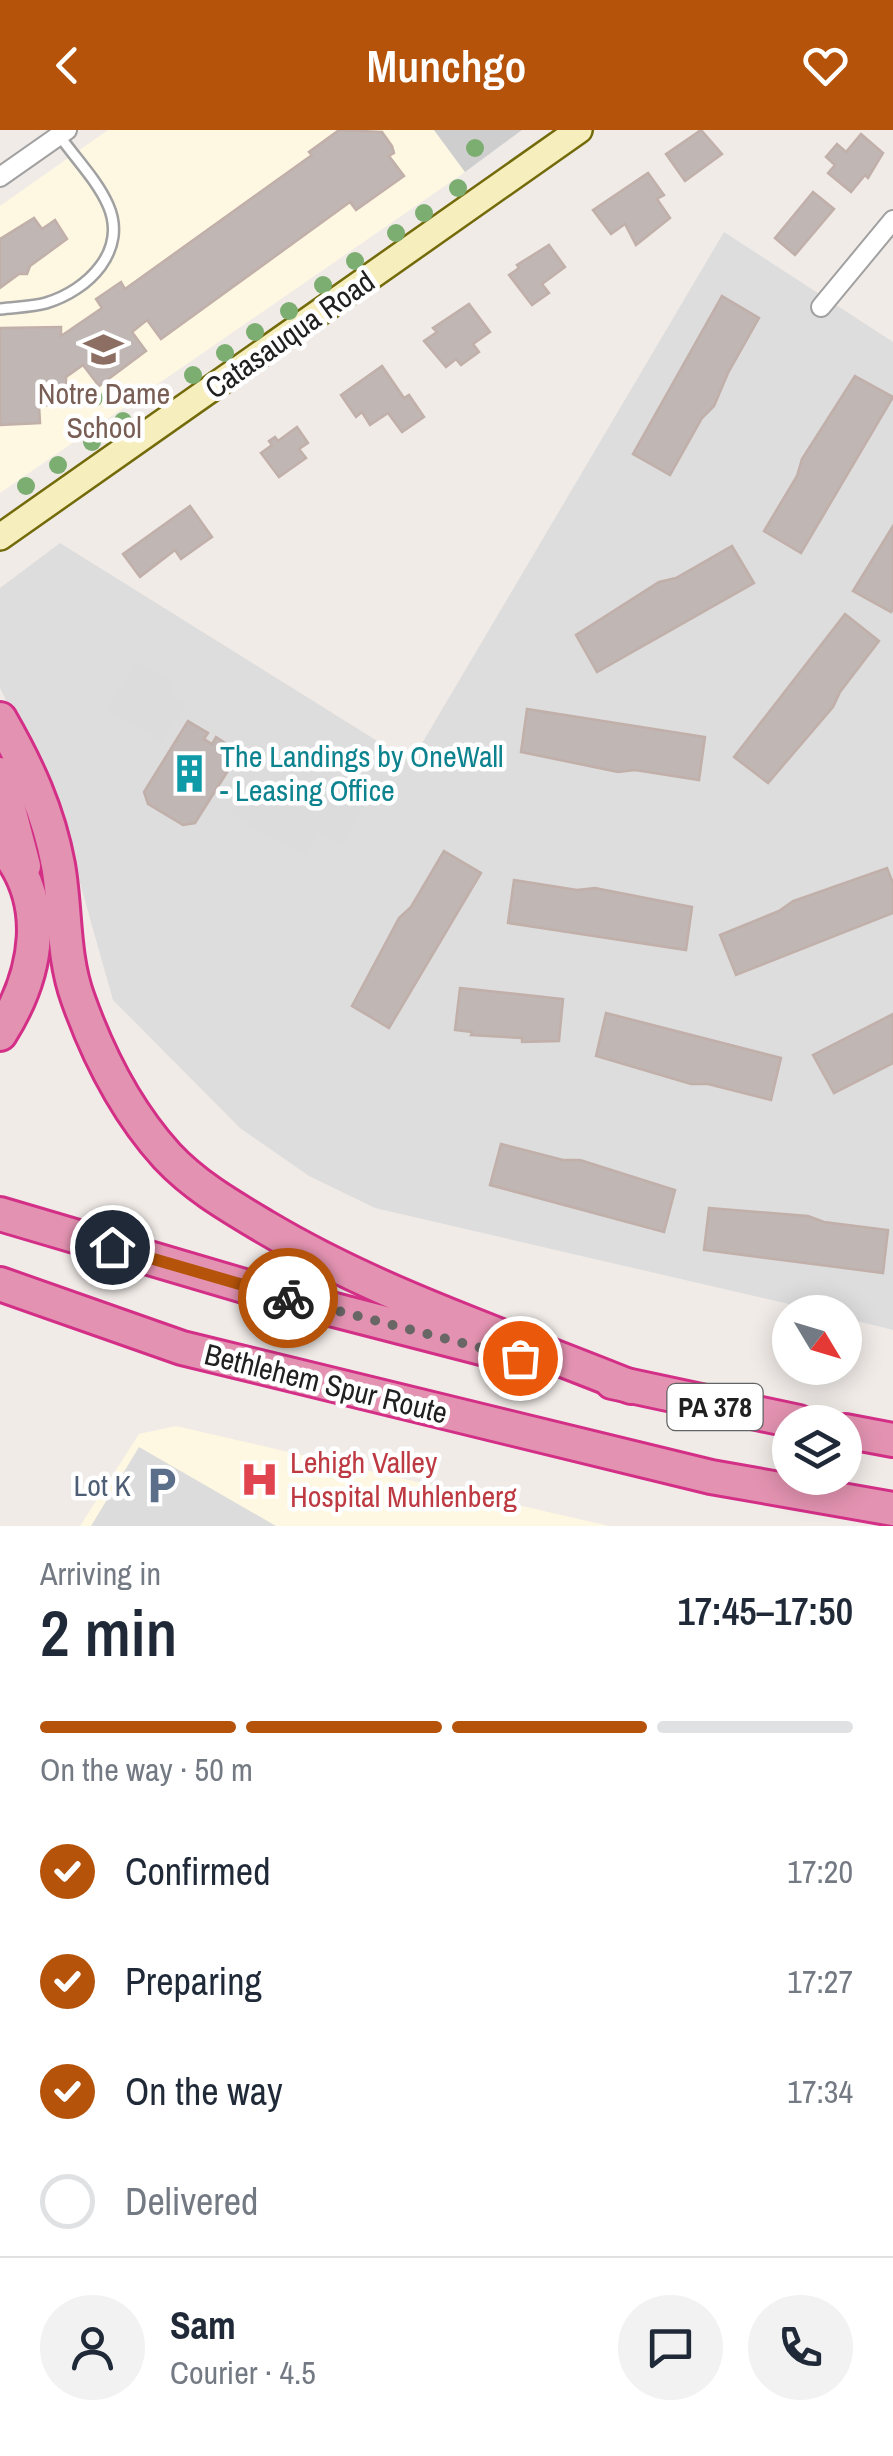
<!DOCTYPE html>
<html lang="en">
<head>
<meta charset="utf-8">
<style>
  :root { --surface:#fff; --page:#f2f2f3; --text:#1f2937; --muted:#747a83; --line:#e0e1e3; --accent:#b45309 }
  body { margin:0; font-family:"Archivo Narrow",sans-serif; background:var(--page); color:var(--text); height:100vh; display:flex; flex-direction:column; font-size:38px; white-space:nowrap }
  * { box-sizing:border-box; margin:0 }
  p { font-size:32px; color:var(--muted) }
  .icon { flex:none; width:55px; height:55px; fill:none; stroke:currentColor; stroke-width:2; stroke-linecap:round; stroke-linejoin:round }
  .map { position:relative; height:1396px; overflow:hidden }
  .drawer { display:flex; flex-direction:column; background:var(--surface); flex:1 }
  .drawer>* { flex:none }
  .needle { width:65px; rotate:128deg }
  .fabs { position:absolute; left:772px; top:1165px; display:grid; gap:20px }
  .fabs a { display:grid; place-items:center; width:90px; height:90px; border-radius:50%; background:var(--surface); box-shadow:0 5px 25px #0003; font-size:50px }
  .pin { position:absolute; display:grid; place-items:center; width:85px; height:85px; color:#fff; margin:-42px; border:5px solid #fff; border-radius:50%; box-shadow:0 2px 10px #0007 }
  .courier { position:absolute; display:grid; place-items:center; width:100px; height:100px; margin:-50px; border:8px solid #b45309; border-radius:50%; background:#fff; color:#222; box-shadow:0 2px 12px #0007 }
  .summary em { font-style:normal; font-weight:600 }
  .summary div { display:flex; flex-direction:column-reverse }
  .summary { display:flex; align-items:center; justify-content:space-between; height:170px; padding:0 40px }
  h1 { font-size:65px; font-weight:600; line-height:75px }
  .bar { display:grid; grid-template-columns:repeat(4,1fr); gap:15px 10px; align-content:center; height:120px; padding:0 40px }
  .bar i { height:12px; border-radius:8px; background:var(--line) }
  .bar .current { background:var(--accent) }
  .bar p { grid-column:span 4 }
  .line { display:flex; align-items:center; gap:25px; padding:0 40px; border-top:2px solid var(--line) }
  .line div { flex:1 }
  .round { display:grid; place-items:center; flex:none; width:105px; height:105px; border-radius:52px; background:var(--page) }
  ol { padding:0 40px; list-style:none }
  li { display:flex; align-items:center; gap:30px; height:110px }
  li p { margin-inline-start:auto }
  li .icon { padding:10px; border-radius:50%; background:var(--accent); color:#fff; stroke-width:4 }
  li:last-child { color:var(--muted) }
  li i { width:55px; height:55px; border:5px solid var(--line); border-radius:50% }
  header { display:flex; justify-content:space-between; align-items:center; height:130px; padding:0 40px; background:var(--accent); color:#fff; font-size:45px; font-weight:600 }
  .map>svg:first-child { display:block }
  .residential { fill:#dedddd }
  .education { fill:#fef8e2 }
  .religious { fill:#cecece }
  .parking { fill:#dcdcdc }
  .building { fill:#c0b6b3; stroke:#c1afaa; stroke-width:2.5 }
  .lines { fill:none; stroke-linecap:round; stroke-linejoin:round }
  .lane-casing { stroke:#a1a1a1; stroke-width:14 }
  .street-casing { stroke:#a1a1a1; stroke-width:22 }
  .secondary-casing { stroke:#736a0a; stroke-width:30 }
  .highway-casing { stroke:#d32f87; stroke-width:38 }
  .lane { stroke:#fff; stroke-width:9 }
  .street { stroke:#fff; stroke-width:18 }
  .secondary { stroke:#f7eebe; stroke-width:25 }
  .highway { stroke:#e393b1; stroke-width:32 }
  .tree { fill:#7cad71 }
  .done { stroke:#696766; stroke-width:10; stroke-dasharray:0 18 }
  .route { stroke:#b45309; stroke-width:12 }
  .labels { text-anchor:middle; stroke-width:9; stroke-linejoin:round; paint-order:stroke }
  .shield { fill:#fff; stroke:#636363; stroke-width:2.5 }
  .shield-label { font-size:28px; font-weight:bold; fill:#202020 }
  .street-label { font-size:30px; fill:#202020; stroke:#fff }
  .education-label { font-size:30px; fill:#785e54; stroke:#fff }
  .culture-label { font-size:30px; fill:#0d838f; stroke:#fff; text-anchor:start }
  .health-label { font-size:30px; fill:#be3a42; stroke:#fff; text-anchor:start }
  .service-label { font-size:30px; fill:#4e5e75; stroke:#fff; text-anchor:end }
</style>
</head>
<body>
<header><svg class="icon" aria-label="back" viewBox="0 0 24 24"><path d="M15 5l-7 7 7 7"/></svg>Munchgo<svg class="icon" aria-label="heart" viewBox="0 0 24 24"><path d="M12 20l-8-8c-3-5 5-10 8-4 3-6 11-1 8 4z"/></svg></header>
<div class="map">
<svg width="893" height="1396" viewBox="0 0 893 1396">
  <rect width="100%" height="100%" fill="#f0ebe7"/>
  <path class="residential" d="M 724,102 L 893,212 L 893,1200 L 845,1188 L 845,1182 L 823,1182 L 375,1078 L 309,1046 L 240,998 L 113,870 L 58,675 L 0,558 L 0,458 L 60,413 L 411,632 Z"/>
  <g class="education">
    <path d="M 108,0 L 434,0 L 465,42 L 0,363 L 0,76 Z"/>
    <path d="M 176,1296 L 609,1396 L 80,1396 L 139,1304 Z"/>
  </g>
  <path class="religious" d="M 434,0 L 522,0 L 465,42 Z"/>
  <g class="parking">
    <path d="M 137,531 L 174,554 L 169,563 L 186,573 L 162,612 L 107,579 Z"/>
    <path d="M 253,612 L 268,620 L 298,621 L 371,664 L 341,716 L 319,703 L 305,727 L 232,684 L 242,666 L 226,656 Z"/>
    <path d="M 139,1317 L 276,1396 L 91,1396 Z"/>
  </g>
  <g class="building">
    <path d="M 339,0 L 382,2 L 392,16 L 394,23 L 389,26 L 404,46 L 356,80 L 350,72 L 161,209 L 147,190 L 132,202 L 146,221 L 99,256 L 83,235 L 66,247 L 66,276 L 39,275 L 40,293 L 0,295 L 0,198 L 61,197 L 61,206 L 102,178 L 96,169 L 121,152 L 125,159 L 312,25 L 309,22 Z"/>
    <path d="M 701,0 L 722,24 L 685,51 L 666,24 Z"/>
    <path d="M 861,4 L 883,23 L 868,48 L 865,45 L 851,62 L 828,43 L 835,35 L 826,27 L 837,14 L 846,22 Z"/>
    <path d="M 648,43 L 664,65 L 657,69 L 670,88 L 636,115 L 625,94 L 611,104 L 593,80 Z"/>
    <path d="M 813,62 L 834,79 L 795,125 L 775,108 Z"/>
    <path d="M 34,88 L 42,99 L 55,90 L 67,109 L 30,136 L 27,144 L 19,144 L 0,158 L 0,109 Z"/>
    <path d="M 549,115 L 565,137 L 542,154 L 549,163 L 532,175 L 509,145 L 519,138 L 517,135 Z"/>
    <path d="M 722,166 L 759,188 L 728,243 L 714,276 L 702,288 L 670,345 L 633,324 Z"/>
    <path d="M 469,174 L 490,202 L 473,214 L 479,222 L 461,235 L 456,229 L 446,237 L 424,211 L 437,202 L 433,198 Z"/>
    <path d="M 382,236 L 404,268 L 409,265 L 424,287 L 402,302 L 388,283 L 370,295 L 362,282 L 356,287 L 341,265 Z"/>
    <path d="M 855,246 L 893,267 L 801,423 L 764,401 L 797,346 L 802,329 Z"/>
    <path d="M 297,297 L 308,313 L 299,319 L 306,328 L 279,347 L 261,323 L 272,315 L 269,311 L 275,307 L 278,311 Z"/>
    <path d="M 190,376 L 212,407 L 181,429 L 175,420 L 140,447 L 123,424 Z"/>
    <path d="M 893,396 L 893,479 L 891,482 L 853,461 Z"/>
    <path d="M 732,416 L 754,453 L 597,542 L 576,505 L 659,452 L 676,448 Z"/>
    <path d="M 845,484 L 879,511 L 840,562 L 833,577 L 768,653 L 734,627 Z"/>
    <path d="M 527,579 L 705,607 L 699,650 L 635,640 L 618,642 L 521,622 Z"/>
    <path d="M 188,591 L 208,603 L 204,609 L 212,614 L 216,607 L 236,620 L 232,626 L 236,628 L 195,693 L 183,695 L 148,674 L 144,662 Z"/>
    <path d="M 444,721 L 481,743 L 389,898 L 352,876 L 399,788 L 411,777 Z"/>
    <path d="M 887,738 L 893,753 L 893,783 L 736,845 L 720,805 L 779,781 L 793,771 Z"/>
    <path d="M 514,750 L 577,760 L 595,758 L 692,777 L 686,820 L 508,793 Z"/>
    <path d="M 460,858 L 563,869 L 559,911 L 522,912 L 522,908 L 471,905 L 472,902 L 455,900 Z"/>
    <path d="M 606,883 L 781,928 L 771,970 L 708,954 L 691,954 L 596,926 Z"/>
    <path d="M 893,884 L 893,933 L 834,963 L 813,925 Z"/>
    <path d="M 501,1014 L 563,1030 L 580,1030 L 675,1060 L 664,1102 L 490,1055 Z"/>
    <path d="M 709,1078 L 808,1086 L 824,1092 L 888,1100 L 883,1143 L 704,1120 Z"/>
  </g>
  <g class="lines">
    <defs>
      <path id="lane" d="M 0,179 C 15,177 32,177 46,173 C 89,160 128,120 108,75 C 97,50 75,28 59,5"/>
      <g id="street">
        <path d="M 0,47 L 67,0"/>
        <path d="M 821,177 L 893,90"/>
      </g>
      <path id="secondary" d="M 0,407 L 579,0"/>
      <g id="highway">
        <path d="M 0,589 C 27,636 48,681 58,735 C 66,780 62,825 78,869 C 98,925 127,982 167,1026 C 195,1056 230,1076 265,1097 C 379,1165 508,1207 631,1257"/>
        <path d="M 0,644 L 24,736"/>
        <path d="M 0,713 C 52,770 38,844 0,904"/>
        <path d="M 0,1084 L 261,1161 L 501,1223"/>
        <path d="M 0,1154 L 182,1218 L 711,1347 L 893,1379"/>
        <path d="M 612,1252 L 799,1292"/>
        <path d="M 845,1301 L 893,1310"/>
      </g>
    </defs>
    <use href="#lane" class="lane-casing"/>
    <use href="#street" class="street-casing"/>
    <use href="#secondary" class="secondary-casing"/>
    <use href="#highway" class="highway-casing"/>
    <use href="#lane" class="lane"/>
    <use href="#street" class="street"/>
    <use href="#secondary" class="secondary"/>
    <use href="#highway" class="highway"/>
  </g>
  <g class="tree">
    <circle cx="475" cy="18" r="9"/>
    <circle cx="458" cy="58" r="9"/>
    <circle cx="424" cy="83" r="9"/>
    <circle cx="396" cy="103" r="9"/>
    <circle cx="355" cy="131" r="9"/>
    <circle cx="323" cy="155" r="9"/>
    <circle cx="289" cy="181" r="9"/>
    <circle cx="255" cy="202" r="9"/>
    <circle cx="225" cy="223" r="9"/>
    <circle cx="193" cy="245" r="9"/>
    <circle cx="159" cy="266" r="9"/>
    <circle cx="94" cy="268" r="9"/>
    <circle cx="123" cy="291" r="9"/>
    <circle cx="92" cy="312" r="9"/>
    <circle cx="58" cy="335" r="9"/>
    <circle cx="26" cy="356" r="9"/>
  </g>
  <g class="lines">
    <path class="done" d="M 288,1168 L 520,1228"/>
    <path class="route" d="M 112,1117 L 288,1168"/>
  </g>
  <defs>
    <symbol id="school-bare" viewBox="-9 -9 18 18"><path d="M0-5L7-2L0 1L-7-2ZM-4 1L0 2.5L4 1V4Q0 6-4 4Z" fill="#8d6e63" stroke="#fff" stroke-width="2.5" paint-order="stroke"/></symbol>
    <symbol id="building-bare" viewBox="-9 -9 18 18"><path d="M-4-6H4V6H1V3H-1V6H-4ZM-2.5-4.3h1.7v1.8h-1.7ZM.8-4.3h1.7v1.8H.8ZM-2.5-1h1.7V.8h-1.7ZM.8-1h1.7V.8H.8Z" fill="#0f9aa8" stroke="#fff" stroke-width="2.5" paint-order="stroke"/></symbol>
    <symbol id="hospital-bare" viewBox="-9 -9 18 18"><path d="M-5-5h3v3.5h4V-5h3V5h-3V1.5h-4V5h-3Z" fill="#e0444e" stroke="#fff" stroke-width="2.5" paint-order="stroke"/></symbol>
    <symbol id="parking-bare" viewBox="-9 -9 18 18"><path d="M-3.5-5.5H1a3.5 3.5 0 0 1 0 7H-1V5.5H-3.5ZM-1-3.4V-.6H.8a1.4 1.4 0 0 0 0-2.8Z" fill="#5c6f8a" stroke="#fff" stroke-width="2.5" paint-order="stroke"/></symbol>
  </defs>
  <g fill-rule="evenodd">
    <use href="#school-bare" x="76" y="192" width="55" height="55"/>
    <use href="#building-bare" x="162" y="616" width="55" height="55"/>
    <use href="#hospital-bare" x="232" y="1322" width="55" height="55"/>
    <use href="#parking-bare" x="134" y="1328" width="55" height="55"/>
  </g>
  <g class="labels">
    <rect class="shield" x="667.5" y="1254" width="95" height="46" rx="8"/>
    <g class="shield-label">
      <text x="715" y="1287">PA 378</text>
    </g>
    <g class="street-label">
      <text transform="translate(290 205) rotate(-35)" y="10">Catasauqua Road</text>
      <text transform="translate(326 1254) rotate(14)" y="10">Bethlehem Spur Route</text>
    </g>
    <g class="education-label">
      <text x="104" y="274">Notre Dame<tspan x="104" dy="34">School</tspan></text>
    </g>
    <g class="culture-label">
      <text x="220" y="637">The Landings by OneWall<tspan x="220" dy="34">- Leasing Office</tspan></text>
    </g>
    <g class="health-label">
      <text x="290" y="1343">Lehigh Valley<tspan x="290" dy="34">Hospital Muhlenberg</tspan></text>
    </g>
    <g class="service-label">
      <text x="131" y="1366">Lot K</text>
    </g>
  </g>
</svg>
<div class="fabs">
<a><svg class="needle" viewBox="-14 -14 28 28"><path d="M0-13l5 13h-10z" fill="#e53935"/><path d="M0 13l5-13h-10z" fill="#747a83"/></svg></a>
<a><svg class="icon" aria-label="layers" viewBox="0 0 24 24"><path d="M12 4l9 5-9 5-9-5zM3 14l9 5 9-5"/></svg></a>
</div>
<div class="pin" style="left:520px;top:1228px;background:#ea580c"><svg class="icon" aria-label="bag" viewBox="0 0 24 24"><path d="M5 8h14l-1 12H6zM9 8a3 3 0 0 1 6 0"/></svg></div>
<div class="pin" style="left:112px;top:1117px;background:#1f2937"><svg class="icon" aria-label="home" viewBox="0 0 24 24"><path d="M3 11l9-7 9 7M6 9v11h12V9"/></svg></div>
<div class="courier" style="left:288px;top:1168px"><svg class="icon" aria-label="bike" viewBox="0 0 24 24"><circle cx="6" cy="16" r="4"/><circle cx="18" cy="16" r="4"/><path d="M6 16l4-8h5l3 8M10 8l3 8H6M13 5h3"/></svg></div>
</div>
<section class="drawer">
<div class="summary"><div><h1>2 min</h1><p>Arriving in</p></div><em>17:45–17:50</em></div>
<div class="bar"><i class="current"></i><i class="current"></i><i class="current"></i><i></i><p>On the way · 50 m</p></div>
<ol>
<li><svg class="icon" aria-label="check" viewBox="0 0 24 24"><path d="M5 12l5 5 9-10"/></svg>Confirmed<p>17:20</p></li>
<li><svg class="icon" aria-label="check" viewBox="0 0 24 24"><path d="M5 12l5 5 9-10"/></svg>Preparing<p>17:27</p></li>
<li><svg class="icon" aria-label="check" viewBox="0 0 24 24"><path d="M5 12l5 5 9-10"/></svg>On the way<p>17:34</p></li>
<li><i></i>Delivered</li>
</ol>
<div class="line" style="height:180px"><a class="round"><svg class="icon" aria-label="person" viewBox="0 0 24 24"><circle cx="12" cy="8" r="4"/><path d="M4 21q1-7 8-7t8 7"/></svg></a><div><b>Sam</b><p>Courier · 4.5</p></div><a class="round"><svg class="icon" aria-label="chat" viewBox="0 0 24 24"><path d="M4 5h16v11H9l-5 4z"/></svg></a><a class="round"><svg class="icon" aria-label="phone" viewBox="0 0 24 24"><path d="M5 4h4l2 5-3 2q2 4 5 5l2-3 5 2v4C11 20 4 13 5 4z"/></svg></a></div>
</section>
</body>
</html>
